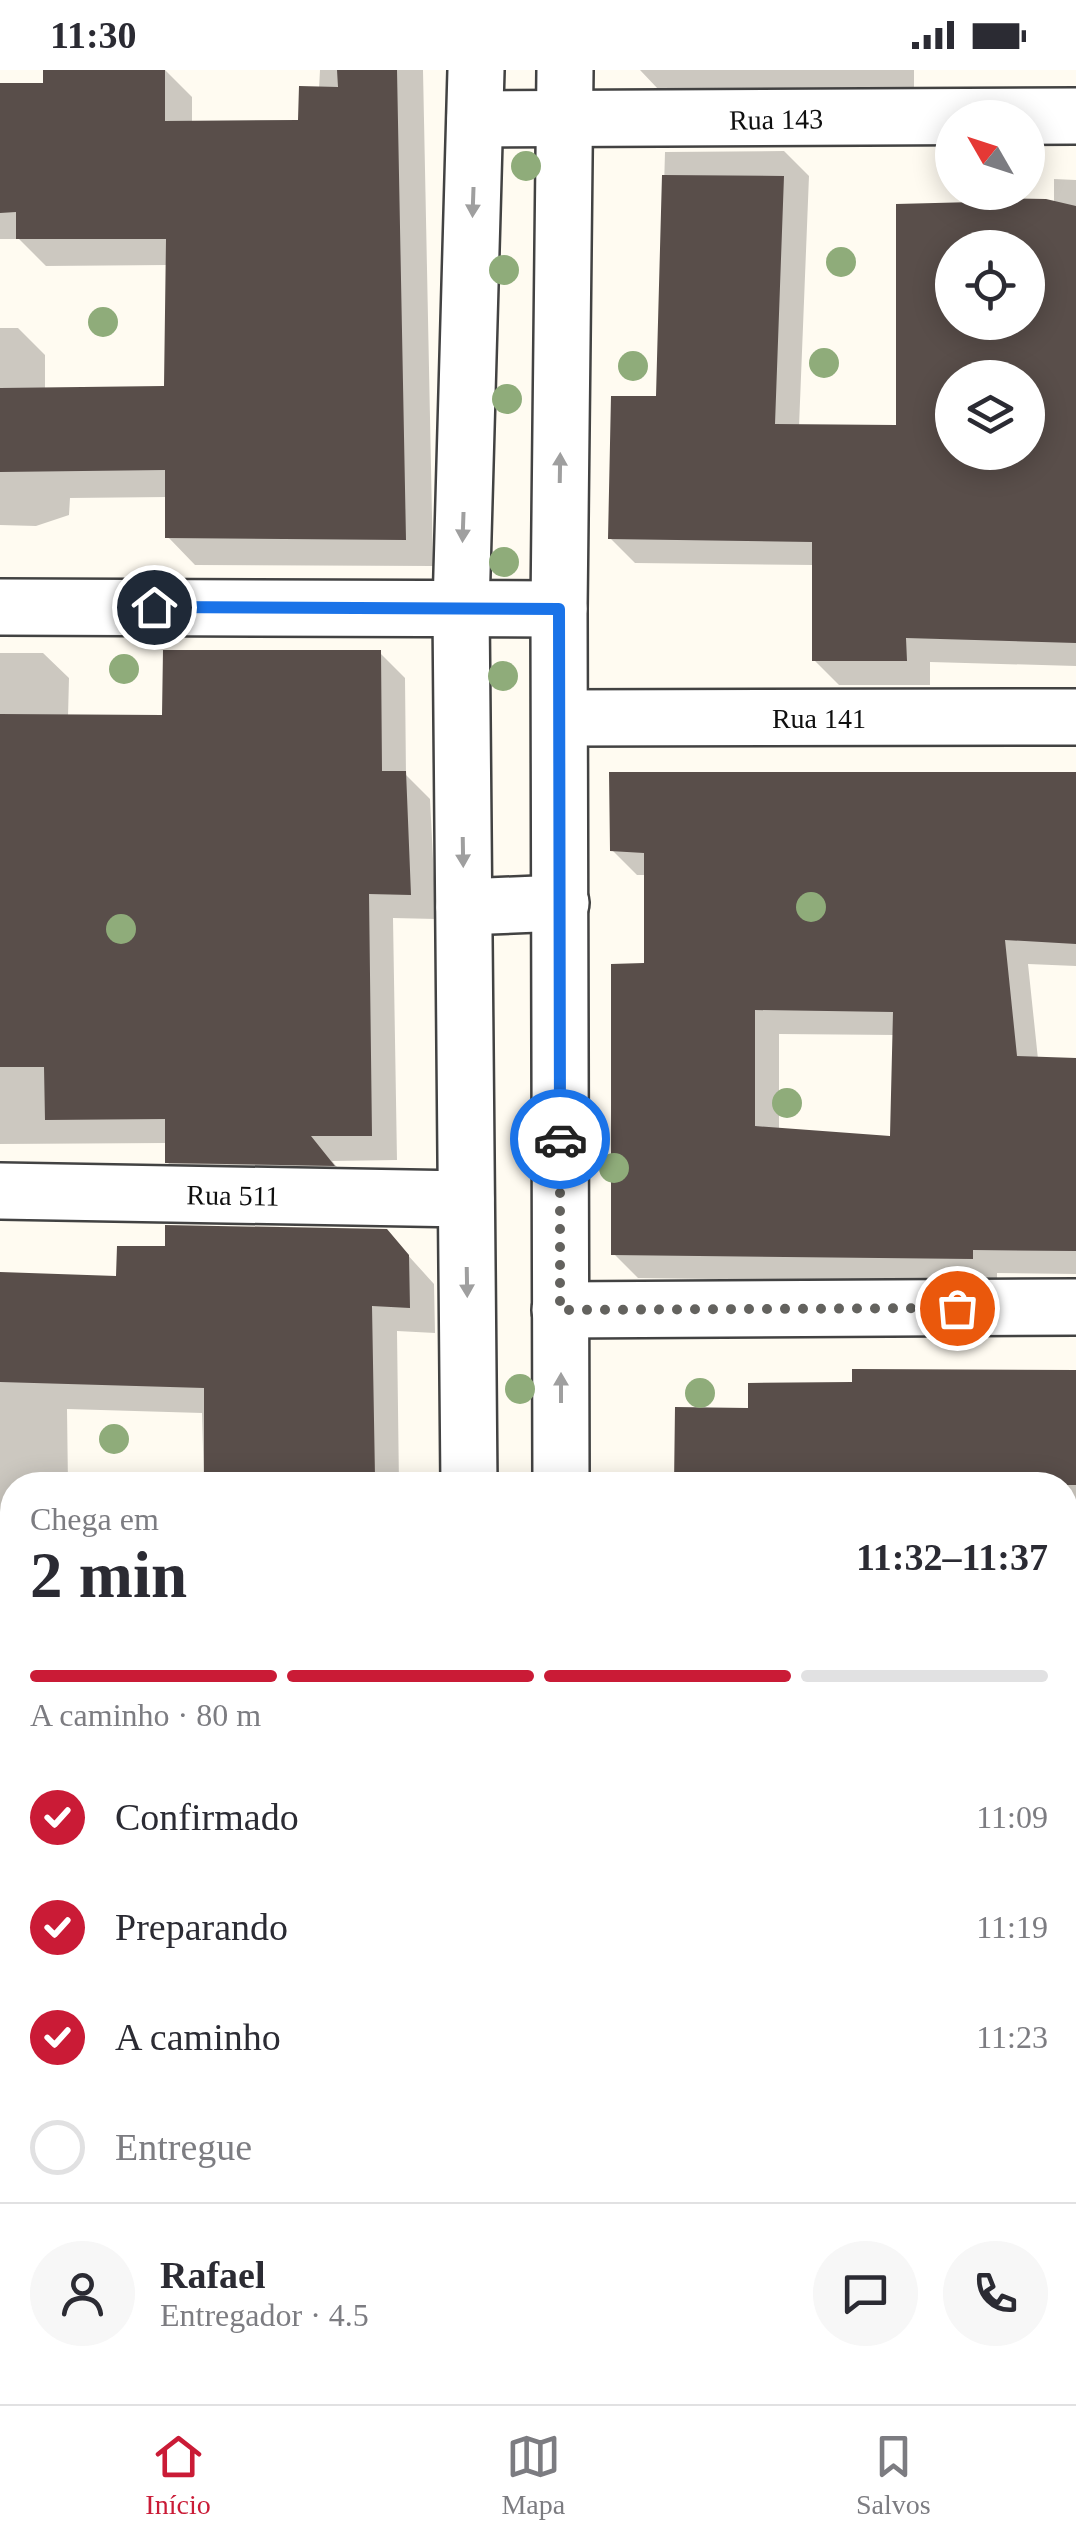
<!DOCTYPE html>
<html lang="pt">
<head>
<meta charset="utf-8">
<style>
  :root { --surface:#fff; --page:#f7f7f7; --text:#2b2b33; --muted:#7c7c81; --line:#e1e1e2; --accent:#ca1b36 }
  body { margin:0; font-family:"Times New Roman",serif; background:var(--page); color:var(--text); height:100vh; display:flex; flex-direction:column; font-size:38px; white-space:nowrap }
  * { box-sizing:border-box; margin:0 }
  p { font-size:32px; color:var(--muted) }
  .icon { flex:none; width:55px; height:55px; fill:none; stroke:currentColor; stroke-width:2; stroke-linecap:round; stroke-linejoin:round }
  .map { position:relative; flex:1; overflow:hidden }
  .side { position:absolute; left:0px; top:1402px; width:1078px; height:932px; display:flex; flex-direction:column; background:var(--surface); border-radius:40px 40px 0 0; box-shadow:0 5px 25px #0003 }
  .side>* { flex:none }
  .needle { width:65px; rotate:309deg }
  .fabs { position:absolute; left:935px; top:30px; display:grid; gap:20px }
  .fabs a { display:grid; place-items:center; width:110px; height:110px; border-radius:50%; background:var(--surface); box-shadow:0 5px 25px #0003; font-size:50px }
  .pin { position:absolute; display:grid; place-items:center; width:85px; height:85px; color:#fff; margin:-42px; border:5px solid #fff; border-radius:50%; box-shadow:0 2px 10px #0007 }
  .courier { position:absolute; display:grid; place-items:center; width:100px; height:100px; margin:-50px; border:8px solid #1a73e8; border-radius:50%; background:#fff; color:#222; box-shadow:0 2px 12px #0007 }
  .headline em { font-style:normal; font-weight:700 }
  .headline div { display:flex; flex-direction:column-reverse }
  .headline { display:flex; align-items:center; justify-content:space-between; height:170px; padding:0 30px }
  h1 { font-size:65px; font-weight:700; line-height:75px }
  .bar { display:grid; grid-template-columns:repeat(4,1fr); gap:15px 10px; align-content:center; height:120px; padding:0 30px }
  .bar i { height:12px; border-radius:8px; background:var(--line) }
  .bar .active { background:var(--accent) }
  .bar p { grid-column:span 4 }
  .line { display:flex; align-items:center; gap:25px; padding:0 30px; border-top:2px solid var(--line) }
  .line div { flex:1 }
  .round { display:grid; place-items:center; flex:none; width:105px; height:105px; border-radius:52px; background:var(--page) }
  ol { padding:0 30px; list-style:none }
  li { display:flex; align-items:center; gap:30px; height:110px }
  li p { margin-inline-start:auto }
  li .icon { padding:10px; border-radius:50%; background:var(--accent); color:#fff; stroke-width:4 }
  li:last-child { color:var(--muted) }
  li i { width:55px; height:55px; border:5px solid var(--line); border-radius:50% }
  .status { display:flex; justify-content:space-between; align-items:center; height:70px; padding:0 50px; background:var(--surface); direction:ltr }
  .status svg { height:28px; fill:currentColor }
  .menu { display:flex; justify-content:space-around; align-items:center; height:140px; border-top:2px solid var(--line); background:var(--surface); font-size:28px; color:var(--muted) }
  .menu a { display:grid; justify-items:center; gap:5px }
  .menu .active { color:var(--accent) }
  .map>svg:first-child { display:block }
  .shadow { fill:#0003; fill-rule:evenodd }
  .building { fill:#594e4a; fill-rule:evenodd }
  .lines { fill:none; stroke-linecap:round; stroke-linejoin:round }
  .minor-casing { stroke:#424242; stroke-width:60 }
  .minor { stroke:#fff; stroke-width:55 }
  .tree { fill:#8fac7a }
  .oneway { fill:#9f9f9f }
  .done { stroke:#63625e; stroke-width:10; stroke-dasharray:0 18 }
  .route { stroke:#1a73e8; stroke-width:12 }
  .labels { text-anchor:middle; stroke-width:10; stroke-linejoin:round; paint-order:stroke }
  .street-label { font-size:28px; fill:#0f0f0f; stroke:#fff }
</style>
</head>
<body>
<div class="status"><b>11:30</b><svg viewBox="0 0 49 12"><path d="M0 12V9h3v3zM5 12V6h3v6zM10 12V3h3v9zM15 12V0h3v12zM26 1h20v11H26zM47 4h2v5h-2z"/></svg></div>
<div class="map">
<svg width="1076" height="2334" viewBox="0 0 1076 2334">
  <rect width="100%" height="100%" fill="#fffbf1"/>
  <g class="shadow">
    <path d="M 45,0 L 165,0 L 192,27 L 192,54 L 300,53 L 319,19 L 320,0 L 423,0 L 433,496 L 195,495 L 168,467 L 168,427 L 70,428 L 69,445 L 36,456 L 0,455 L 0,258 L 18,258 L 45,285 L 45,320 L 167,319 L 168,195 L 46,196 L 19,169 L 0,169 L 0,16 L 45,15 Z"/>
    <path d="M 640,0 L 914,0 L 914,20 L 691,40 L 670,19 L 658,19 Z"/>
    <path d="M 784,81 L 809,106 L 799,357 L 898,358 L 899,137 L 1054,133 L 1054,109 L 1076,110 L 1076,596 L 930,592 L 930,615 L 839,615 L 814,590 L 814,495 L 635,493 L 610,468 L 658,329 L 665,82 ZM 952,178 L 1028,178 L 1028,252 L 952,252 ZM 952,308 L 1028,308 L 1028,382 L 952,382 Z"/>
    <path d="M 0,583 L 43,583 L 69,608 L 68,647 L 165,647 L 380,583 L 405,608 L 406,705 L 430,729 L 436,849 L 393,848 L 397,1090 L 332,1091 L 356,1120 L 193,1117 L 167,1092 L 167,1073 L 0,1074 Z"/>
    <path d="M 1076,705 L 1076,896 L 1028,894 L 1038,989 L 1076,991 L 1076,1204 L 997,1203 L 997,1213 L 638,1208 L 614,1184 L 646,896 L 646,805 L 637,805 L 612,780 ZM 779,964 L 895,965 L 892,1069 L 779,1061 Z"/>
    <path d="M 386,1161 L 434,1214 L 435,1263 L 397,1261 L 399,1415 L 204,1415 L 202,1343 L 67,1339 L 68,1415 L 12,1415 L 12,1653 L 0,1652 L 0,1205 L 118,1208 L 168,1179 Z"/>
    <path d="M 1076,1303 L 1076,1740 L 1065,1741 L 1065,1415 L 677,1415 L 750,1340 L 854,1315 Z"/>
    <path d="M 12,1833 L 12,2322 L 365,2322 L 365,2334 L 0,2334 L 0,1834 Z"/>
    <path d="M 1065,1916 L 1076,1917 L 1076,2334 L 612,2334 L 612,2322 L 1065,2322 Z"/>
  </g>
  <g class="building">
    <path d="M 43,0 L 165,0 L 165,51 L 298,50 L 299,16 L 338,17 L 337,0 L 397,0 L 406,470 L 165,468 L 165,400 L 0,402 L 0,318 L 164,316 L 166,169 L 16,169 L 16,142 L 0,143 L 0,13 L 43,13 Z"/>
    <path d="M 662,105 L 784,106 L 775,354 L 896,355 L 896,134 L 974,132 L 974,128 L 1046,129 L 1076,136 L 1076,573 L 906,568 L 907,591 L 812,591 L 812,472 L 608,469 L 611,326 L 656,326 ZM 952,178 L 1028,178 L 1028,252 L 952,252 ZM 952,308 L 1028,308 L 1028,382 L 952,382 Z"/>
    <path d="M 163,580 L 381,580 L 382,701 L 406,701 L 411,825 L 369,824 L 372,1066 L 311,1066 L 335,1096 L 165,1093 L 165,1049 L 45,1050 L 44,997 L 0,997 L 0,644 L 162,645 Z"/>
    <path d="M 609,702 L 1076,702 L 1076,874 L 1005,870 L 1017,986 L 1076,988 L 1076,1181 L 973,1180 L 973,1189 L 611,1185 L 611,894 L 644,893 L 644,783 L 610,781 ZM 755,940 L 893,942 L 890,1066 L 755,1056 Z"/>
    <path d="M 165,1155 L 387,1159 L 409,1185 L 410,1238 L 372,1236 L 375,1407 L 204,1408 L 204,1318 L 0,1312 L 0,1202 L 116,1206 L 117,1176 L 165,1176 Z"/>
    <path d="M 852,1299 L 1076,1300 L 1076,1415 L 674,1415 L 675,1337 L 748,1338 L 748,1313 L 852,1312 Z"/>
  </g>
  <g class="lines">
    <defs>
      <g id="minor">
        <path d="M 475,49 L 1076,46"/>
        <path d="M 0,537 L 559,539"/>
        <path d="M 562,648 L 1076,647"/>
        <path d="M 464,837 L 561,833"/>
        <path d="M 0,1121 L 466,1129"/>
        <path d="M 560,1240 L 1076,1237"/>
        <path d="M 469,1415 L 461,538 L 476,0"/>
        <path d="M 561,1415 L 559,539 L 565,0"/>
        <path d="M 0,1742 L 12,1742"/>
        <path d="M 1065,1834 L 1076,1833"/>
        <path d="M 470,2334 L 470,2322"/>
        <path d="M 559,2334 L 559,2322"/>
      </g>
    </defs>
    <use href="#minor" class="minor-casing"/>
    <use href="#minor" class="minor"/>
  </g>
  <g class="tree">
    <circle cx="526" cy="96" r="15"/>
    <circle cx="841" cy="192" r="15"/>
    <circle cx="504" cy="200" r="15"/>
    <circle cx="103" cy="252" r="15"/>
    <circle cx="824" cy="293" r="15"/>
    <circle cx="633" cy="296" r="15"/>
    <circle cx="507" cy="329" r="15"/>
    <circle cx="504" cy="492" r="15"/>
    <circle cx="124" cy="599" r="15"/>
    <circle cx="503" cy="606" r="15"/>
    <circle cx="811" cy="837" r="15"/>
    <circle cx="121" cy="859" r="15"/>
    <circle cx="787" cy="1033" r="15"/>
    <circle cx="614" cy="1098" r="15"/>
    <circle cx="520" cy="1319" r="15"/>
    <circle cx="700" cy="1323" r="15"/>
    <circle cx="114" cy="1369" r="15"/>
  </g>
  <defs><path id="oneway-solid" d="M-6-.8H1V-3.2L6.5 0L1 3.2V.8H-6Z" transform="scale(2.5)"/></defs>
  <g class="oneway">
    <use href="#oneway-solid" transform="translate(473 132) rotate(92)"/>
    <use href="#oneway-solid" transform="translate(560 398) rotate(-89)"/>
    <use href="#oneway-solid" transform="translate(463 457) rotate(92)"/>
    <use href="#oneway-solid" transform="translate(463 782) rotate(89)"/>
    <use href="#oneway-solid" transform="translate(467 1212) rotate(89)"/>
    <use href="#oneway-solid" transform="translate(561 1318) rotate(-90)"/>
  </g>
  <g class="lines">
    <path class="done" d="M 560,1069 L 560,1240 L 957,1238"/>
    <path class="route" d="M 154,537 L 559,539 L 560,1069"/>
  </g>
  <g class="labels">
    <g class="street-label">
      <text transform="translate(776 49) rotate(-1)" y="10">Rua 143</text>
      <text x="819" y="658">Rua 141</text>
      <text transform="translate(233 1125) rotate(1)" y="10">Rua 511</text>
    </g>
  </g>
</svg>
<div class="fabs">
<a><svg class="needle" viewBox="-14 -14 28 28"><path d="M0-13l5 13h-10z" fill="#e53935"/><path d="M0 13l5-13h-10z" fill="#7c7c81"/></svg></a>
<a><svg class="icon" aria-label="locate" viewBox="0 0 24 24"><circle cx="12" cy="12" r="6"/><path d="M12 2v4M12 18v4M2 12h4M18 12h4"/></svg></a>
<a><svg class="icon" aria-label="layers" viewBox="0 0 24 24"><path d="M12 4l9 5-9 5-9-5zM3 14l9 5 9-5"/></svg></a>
</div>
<div class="pin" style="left:957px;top:1238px;background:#ea580c"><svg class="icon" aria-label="bag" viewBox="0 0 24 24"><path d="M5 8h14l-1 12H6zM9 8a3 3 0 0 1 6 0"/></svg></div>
<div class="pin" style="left:154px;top:537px;background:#1f2937"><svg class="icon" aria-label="home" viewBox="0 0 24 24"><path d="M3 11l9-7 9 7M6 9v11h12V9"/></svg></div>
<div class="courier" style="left:560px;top:1069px"><svg class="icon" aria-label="car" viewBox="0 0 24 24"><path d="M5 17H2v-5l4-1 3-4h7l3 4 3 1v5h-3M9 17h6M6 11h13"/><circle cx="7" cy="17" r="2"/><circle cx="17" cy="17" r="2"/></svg></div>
<section class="side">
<div class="headline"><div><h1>2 min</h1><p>Chega em</p></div><em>11:32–11:37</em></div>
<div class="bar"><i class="active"></i><i class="active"></i><i class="active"></i><i></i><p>A caminho · 80 m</p></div>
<ol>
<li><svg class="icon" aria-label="check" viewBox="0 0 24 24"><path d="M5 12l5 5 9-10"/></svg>Confirmado<p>11:09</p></li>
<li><svg class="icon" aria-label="check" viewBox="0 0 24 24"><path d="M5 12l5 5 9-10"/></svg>Preparando<p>11:19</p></li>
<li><svg class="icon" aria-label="check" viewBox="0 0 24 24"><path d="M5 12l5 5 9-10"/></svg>A caminho<p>11:23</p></li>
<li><i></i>Entregue</li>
</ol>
<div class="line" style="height:180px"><a class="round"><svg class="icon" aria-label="person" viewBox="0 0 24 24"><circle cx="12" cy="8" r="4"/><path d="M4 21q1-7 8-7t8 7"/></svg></a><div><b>Rafael</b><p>Entregador · 4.5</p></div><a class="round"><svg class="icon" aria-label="chat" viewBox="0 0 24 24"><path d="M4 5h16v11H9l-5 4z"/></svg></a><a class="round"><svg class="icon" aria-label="phone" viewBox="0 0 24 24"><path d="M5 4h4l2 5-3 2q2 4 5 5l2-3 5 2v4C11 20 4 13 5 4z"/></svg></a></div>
</section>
</div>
<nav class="menu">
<a class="active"><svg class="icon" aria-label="home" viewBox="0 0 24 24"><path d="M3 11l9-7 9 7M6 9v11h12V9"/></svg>Início</a>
<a><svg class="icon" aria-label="map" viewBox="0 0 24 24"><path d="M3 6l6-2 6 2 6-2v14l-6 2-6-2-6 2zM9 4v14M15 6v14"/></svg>Mapa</a>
<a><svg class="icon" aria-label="saved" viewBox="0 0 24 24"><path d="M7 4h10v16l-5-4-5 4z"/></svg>Salvos</a>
</nav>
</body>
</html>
